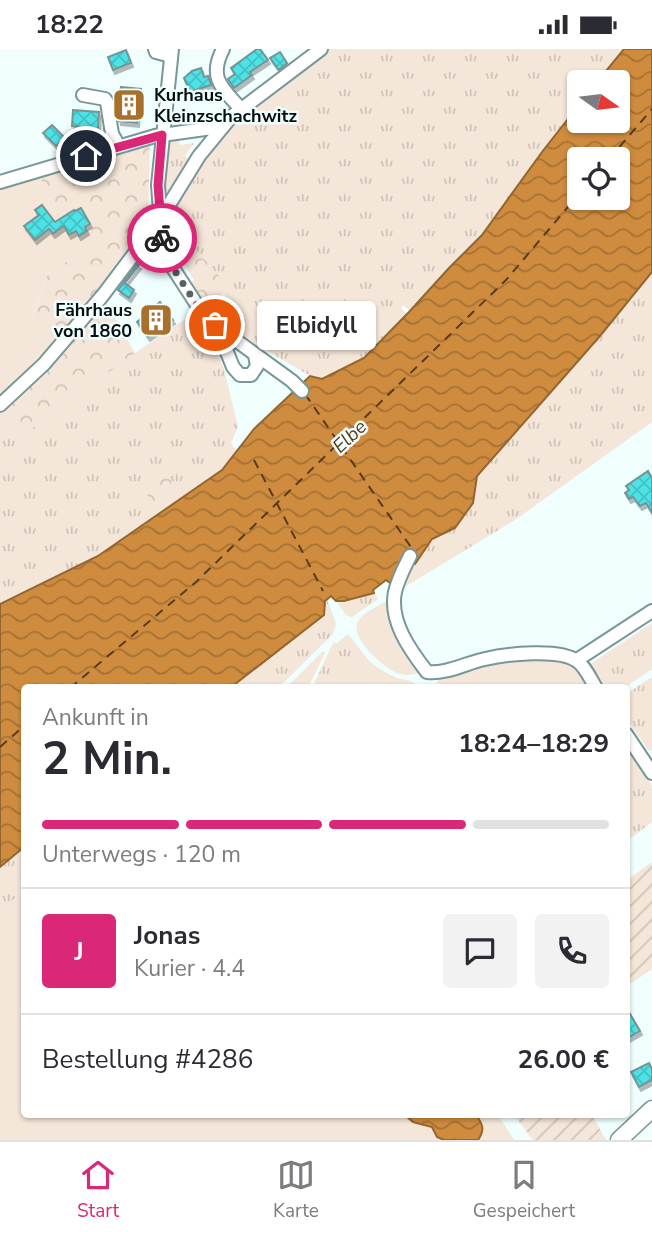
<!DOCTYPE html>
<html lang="de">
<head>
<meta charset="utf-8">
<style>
  :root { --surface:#fff; --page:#f2f2f3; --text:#2b2b33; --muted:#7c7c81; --line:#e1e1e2; --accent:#db2777 }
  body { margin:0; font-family:"Nunito Sans",sans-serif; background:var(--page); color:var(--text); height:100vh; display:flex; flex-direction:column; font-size:26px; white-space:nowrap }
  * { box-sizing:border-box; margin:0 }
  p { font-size:23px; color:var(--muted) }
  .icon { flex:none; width:38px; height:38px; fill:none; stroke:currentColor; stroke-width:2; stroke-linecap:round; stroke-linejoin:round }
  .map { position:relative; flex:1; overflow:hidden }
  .drawer { position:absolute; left:21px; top:635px; width:609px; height:434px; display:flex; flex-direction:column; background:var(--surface); border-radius:7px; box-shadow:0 2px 5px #0004 }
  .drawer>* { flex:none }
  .needle { width:46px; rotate:104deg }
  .controls { position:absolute; left:567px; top:21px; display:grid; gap:14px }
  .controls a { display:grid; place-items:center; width:63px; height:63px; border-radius:7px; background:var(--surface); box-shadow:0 2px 5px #0004; font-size:35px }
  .pin { position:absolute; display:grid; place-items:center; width:60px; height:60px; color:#fff; margin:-30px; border:4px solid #fff; border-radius:50%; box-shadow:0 2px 7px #0007 }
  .courier { position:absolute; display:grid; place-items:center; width:70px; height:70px; margin:-35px; border:5px solid #db2777; border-radius:50%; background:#fff; color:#222; box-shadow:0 2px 9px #0007 }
  .bubble { position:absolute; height:49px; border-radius:7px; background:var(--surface); box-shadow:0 2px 5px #0004; font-size:23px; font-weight:700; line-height:49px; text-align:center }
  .head em { font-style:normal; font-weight:700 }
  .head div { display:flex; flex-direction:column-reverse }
  .head { display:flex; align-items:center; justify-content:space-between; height:119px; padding:0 21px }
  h1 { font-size:46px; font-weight:700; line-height:52px }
  .bar { display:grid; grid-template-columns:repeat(4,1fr); gap:10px 7px; align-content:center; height:84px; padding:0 21px }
  .bar i { height:9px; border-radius:5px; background:var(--line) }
  .bar .current { background:var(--accent) }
  .bar p { grid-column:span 4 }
  .line { display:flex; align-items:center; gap:18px; padding:0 21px; border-top:2px solid var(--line) }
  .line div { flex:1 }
  .round { display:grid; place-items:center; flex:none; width:74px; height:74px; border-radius:7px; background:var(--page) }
  .status { display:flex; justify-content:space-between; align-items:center; height:49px; padding:0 35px; background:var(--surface); direction:ltr }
  .status svg { height:19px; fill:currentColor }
  .dock { display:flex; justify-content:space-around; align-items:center; height:98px; border-top:2px solid var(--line); background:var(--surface); font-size:19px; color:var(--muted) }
  .dock a { display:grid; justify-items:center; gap:4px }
  .dock .current { color:var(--accent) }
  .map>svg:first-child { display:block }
  .grass { fill:url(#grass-tufts) }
  .forest { fill:url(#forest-crowns) }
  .park { fill:#f4e6d8 }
  .garden { fill:url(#garden-furrows) }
  .water { fill:url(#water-waves); stroke:#926631; stroke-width:2; fill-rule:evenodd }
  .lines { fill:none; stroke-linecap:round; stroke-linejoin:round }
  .ferry { stroke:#583b1b; stroke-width:2; stroke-dasharray:9 7; stroke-linecap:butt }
  .building { fill:url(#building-cross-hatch); stroke:#749494; stroke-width:2; filter:url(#shadow) }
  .minor-casing { stroke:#779798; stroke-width:16 }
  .major-casing { stroke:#779798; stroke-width:19 }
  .minor { stroke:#fff; stroke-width:12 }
  .major { stroke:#fff; stroke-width:16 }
  .done { stroke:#576263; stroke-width:7; stroke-dasharray:0 12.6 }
  .route { stroke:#db2777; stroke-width:9 }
  .labels { text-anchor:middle; stroke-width:5; stroke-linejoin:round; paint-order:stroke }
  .poi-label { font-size:18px; font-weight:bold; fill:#040e0f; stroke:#f0fefe; text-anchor:start }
  .water-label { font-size:19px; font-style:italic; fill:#583b1b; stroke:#f0fefe }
</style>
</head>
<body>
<div class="status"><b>18:22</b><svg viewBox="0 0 49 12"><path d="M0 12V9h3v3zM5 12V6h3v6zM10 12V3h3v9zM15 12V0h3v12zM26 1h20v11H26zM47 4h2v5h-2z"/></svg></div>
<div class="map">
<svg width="652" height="1091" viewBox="0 0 652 1091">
  <defs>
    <pattern id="grass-tufts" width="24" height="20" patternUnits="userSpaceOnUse" patternTransform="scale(1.75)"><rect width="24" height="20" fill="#f4e6d8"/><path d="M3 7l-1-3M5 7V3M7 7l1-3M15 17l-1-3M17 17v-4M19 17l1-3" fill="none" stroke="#d0c4b8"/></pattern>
    <pattern id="forest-crowns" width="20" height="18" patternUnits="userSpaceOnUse" patternTransform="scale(1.75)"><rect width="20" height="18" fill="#f4e6d8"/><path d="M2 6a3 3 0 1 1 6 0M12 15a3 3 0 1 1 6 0" fill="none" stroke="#d0c4b8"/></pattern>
    <pattern id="garden-furrows" width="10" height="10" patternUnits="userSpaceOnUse" patternTransform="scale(1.75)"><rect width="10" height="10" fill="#f4e6d8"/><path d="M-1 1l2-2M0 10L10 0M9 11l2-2" fill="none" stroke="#d0c4b8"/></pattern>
    <pattern id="water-waves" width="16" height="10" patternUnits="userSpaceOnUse" patternTransform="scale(1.75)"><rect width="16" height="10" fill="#cf8c3f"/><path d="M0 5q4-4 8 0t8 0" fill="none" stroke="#a67133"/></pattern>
    <pattern id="building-cross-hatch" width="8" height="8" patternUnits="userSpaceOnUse" patternTransform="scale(1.75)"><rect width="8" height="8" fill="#4de2e6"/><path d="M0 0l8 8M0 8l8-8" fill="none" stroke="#42c1c4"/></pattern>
    <filter id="shadow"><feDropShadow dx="2" dy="4" stdDeviation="0" flood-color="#0004"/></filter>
  </defs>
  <rect width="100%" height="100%" fill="#f0fefe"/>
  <g class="grass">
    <path d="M 328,0 L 624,0 L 597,33 L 579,33 L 579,56 L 542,103 L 482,186 L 449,219 L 410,262 L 404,256 L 401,259 L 407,266 L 364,309 L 322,330 L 310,327 L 232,281 L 228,272 L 235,262 L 224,244 L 226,236 L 192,196 L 175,193 L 174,182 L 166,177 L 177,150 L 224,79 Z"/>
    <path d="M 171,88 L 178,88 L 180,96 L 194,94 L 185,107 L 191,112 L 169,146 L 166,146 L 163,142 L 168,93 Z"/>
    <path d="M 652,223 L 652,373 L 515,471 L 398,542 L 409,522 L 432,490 L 455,479 L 473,454 L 477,427 L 600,287 Z"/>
    <path d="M 196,263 L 206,280 L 201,291 L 205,294 L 212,291 L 224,320 L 238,378 L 231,394 L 237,403 L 222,421 L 98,507 L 0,555 L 0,375 L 20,388 L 135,304 Z"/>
    <path d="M 374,544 L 378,550 L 352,568 L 346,566 L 336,552 L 344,552 Z"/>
    <path d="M 327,550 L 336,575 L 333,585 L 278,639 L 230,639 L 324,566 L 325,552 Z"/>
    <path d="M 652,574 L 652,620 L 624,639 L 601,639 L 587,617 Z"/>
    <path d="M 348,585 L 370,613 L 359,617 L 352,631 L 357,639 L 312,639 L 331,598 L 334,593 L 336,595 Z"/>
    <path d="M 323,602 L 325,604 L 308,639 L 286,639 Z"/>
    <path d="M 652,628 L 652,702 L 648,701 L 627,670 L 626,645 Z"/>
    <path d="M 626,697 L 652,737 L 652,773 L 627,792 Z"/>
    <path d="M 24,798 L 24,844 L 0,861 L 0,818 Z"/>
  </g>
  <g class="forest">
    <path d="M 150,94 L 148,177 L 104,249 L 135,304 L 20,388 L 0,375 L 0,352 L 54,297 L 32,270 L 49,222 L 84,203 L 50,158 L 40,127 Z"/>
    <path d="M 175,193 L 192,196 L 227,236 L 224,244 L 208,255 L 200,250 L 189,236 L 194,231 L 180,208 Z"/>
    <path d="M 158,428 L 171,430 L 171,445 L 163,454 L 151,456 L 146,443 L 148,431 Z"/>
  </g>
  <g class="park">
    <path d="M 40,127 L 50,157 L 82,149 L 95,174 L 84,203 L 49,222 L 32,269 L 54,297 L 0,352 L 0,140 Z"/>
    <path d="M 384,553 L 388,554 L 420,621 L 419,624 C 412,626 404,627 397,624 C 384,619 351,590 357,574 C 362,564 375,559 384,553 Z"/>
    <path d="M 533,607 L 569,614 L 577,619 L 591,639 L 432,639 L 435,637 L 439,629 L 486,613 Z"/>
    <path d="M 370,613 C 378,619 387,625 397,629 C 403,631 408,630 414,634 L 415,638 L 357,639 L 352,631 L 359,617 Z"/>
    <path d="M 24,843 L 24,1066 L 498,1066 L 514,1091 L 0,1091 L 0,860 Z"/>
  </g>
  <g class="garden">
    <path d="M 652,813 L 652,920 L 627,937 L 627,831 Z"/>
    <path d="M 514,1066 L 592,1066 L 606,1091 L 533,1091 Z"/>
  </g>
  <g class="water">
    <path d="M 624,0 L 652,0 L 652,223 L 600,287 L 477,427 L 473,454 L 455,479 L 432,490 L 415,515 L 403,509 L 390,534 L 386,531 L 373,541 L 374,544 L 344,552 L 336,552 L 331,547 L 325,552 L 324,566 L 230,639 L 24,639 L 24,798 L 0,818 L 0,555 L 98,507 L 222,421 L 254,380 L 310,327 L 322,330 L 364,309 L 409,263 L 449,219 L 482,186 L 542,103 L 579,56 L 579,72 L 618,72 L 618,33 L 597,33 ZM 579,110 L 618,110 L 618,149 L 579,149 Z"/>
    <path d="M 405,1066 L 476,1066 C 483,1075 485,1081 478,1091 L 444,1091 L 437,1088 L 432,1078 L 413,1073 Z"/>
  </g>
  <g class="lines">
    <g class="ferry">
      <path d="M 609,110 L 652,60"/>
      <path d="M 305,345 L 413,501"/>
      <path d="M 254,411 L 323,542"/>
      <path d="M 70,639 L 196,533 L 506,231 L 579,145"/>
      <path d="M 0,698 L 24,677"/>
    </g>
  </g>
  <g class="building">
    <path d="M 257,0 L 260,0 L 268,11 L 250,23 L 252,26 L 234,39 L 228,30 L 235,25 L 231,19 Z"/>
    <path d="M 126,1 L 131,14 L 113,21 L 108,8 Z"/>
    <path d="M 280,3 L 287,14 L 279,21 L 270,9 Z"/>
    <path d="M 201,19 L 204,28 L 208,27 L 211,36 L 190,43 L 184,29 L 192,22 Z"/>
    <path d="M 121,38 L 141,40 L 137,74 L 119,72 L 117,63 Z"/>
    <path d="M 73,61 L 99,63 L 98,80 L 72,77 Z"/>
    <path d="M 52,76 L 65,89 L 56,97 L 43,84 Z"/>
    <path d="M 42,156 L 55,173 L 74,161 L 75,162 L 81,159 L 90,175 L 85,178 L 87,182 L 79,187 L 76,182 L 69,186 L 64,177 L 53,185 L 49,180 L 35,191 L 24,177 L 39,166 L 35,161 Z"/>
    <path d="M 137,215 L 139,216 L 125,234 L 134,241 L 129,249 L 118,241 Z"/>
    <path d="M 160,253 L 173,271 L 148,288 L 137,273 L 143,268 L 144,270 L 157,261 L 154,258 Z"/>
    <path d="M 648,422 L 652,429 L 652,464 L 646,454 L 640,457 L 633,448 L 629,450 L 625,444 L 629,441 L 626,437 Z"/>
    <path d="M 626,958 L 640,982 L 626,990 Z"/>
    <path d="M 649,1014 L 652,1020 L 652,1031 L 639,1038 L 631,1023 Z"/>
  </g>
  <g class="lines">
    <defs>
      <g id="minor">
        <path d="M 155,0 L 156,3 L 171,7"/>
        <path d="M 172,0 L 158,136 L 162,190 L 171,216 L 197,256 L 215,276 L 292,332 L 302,342"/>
        <path d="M 223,0 C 208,29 222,39 241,60"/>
        <path d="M 83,46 L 105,50 L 107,53 L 112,85 L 119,97"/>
        <path d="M 0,133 L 155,87 L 212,79 L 218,81"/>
        <path d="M 216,276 L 233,318 L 240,326 L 251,326 L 257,317 L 255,306"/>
        <path d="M 0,356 L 44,315 L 103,246 L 159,172 L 199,107 L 231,68 L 321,0"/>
        <path d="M 410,507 C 404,519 398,530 395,543 C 389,572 410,601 427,623 C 447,625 466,614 485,610 C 507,605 559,599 577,612 C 585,617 591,631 596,639"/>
        <path d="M 577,611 L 652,562"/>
        <path d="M 626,685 L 652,724"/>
      </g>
      <path id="major" d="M 619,1091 L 652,1060"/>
    </defs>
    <use href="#minor" class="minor-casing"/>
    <use href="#major" class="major-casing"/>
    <use href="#minor" class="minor"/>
    <use href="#major" class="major"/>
  </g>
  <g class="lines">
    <path class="done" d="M 162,189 L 171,216 L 197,256 L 215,276"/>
    <path class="route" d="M 86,107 L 162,86 L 158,136 L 162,189"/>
  </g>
  <defs>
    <symbol id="building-square" viewBox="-11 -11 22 22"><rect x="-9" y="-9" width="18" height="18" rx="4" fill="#a86f2d" stroke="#f0fefe"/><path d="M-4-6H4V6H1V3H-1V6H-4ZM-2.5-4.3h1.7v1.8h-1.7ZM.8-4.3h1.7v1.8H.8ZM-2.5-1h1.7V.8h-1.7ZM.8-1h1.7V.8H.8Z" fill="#fff"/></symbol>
  </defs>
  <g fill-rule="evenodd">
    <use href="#building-square" x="110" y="37" width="38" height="38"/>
    <use href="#building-square" x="137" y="252" width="38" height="38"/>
  </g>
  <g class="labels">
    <g class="poi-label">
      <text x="154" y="52">Kurhaus<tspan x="154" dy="21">Kleinzschachwitz</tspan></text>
      <text x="132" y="267" text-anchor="end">Fährhaus<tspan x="132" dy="21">von 1860</tspan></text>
    </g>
    <g class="water-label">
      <text transform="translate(349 387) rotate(-43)" y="7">Elbe</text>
    </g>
  </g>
</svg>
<div class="controls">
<a><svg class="needle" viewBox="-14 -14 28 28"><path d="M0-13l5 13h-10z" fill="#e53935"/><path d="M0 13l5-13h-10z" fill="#7c7c81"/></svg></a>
<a><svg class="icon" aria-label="locate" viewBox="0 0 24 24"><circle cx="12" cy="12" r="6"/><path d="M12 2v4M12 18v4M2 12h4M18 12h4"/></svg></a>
</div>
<div class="pin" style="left:215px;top:276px;background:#ea580c"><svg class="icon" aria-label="bag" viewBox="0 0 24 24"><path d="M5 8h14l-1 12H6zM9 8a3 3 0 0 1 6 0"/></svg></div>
<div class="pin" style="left:86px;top:107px;background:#1f2937"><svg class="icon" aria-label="home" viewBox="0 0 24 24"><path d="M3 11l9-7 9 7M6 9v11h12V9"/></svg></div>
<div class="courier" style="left:162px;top:189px"><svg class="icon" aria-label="bike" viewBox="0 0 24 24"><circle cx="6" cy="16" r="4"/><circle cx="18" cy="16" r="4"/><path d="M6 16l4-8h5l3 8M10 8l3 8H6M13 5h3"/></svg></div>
<div class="bubble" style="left:257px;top:252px;width:119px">Elbidyll</div>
<section class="drawer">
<div class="head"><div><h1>2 Min.</h1><p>Ankunft in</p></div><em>18:24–18:29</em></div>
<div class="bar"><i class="current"></i><i class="current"></i><i class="current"></i><i></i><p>Unterwegs · 120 m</p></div>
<div class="line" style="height:126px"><b class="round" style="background:var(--accent);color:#fff">J</b><div><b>Jonas</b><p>Kurier · 4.4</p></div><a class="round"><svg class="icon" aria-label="chat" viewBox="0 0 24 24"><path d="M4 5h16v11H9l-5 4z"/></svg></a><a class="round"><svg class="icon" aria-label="phone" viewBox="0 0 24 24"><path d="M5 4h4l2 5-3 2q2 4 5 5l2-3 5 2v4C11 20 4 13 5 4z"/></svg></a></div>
<div class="line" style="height:91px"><div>Bestellung #4286</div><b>26.00 €</b></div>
</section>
</div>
<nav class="dock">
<a class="current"><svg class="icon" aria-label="home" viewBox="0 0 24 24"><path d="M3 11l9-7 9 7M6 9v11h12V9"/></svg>Start</a>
<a><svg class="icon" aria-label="map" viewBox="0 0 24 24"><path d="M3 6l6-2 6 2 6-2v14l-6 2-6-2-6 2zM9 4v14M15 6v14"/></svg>Karte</a>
<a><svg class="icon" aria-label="saved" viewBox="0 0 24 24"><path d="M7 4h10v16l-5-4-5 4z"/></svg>Gespeichert</a>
</nav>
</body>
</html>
